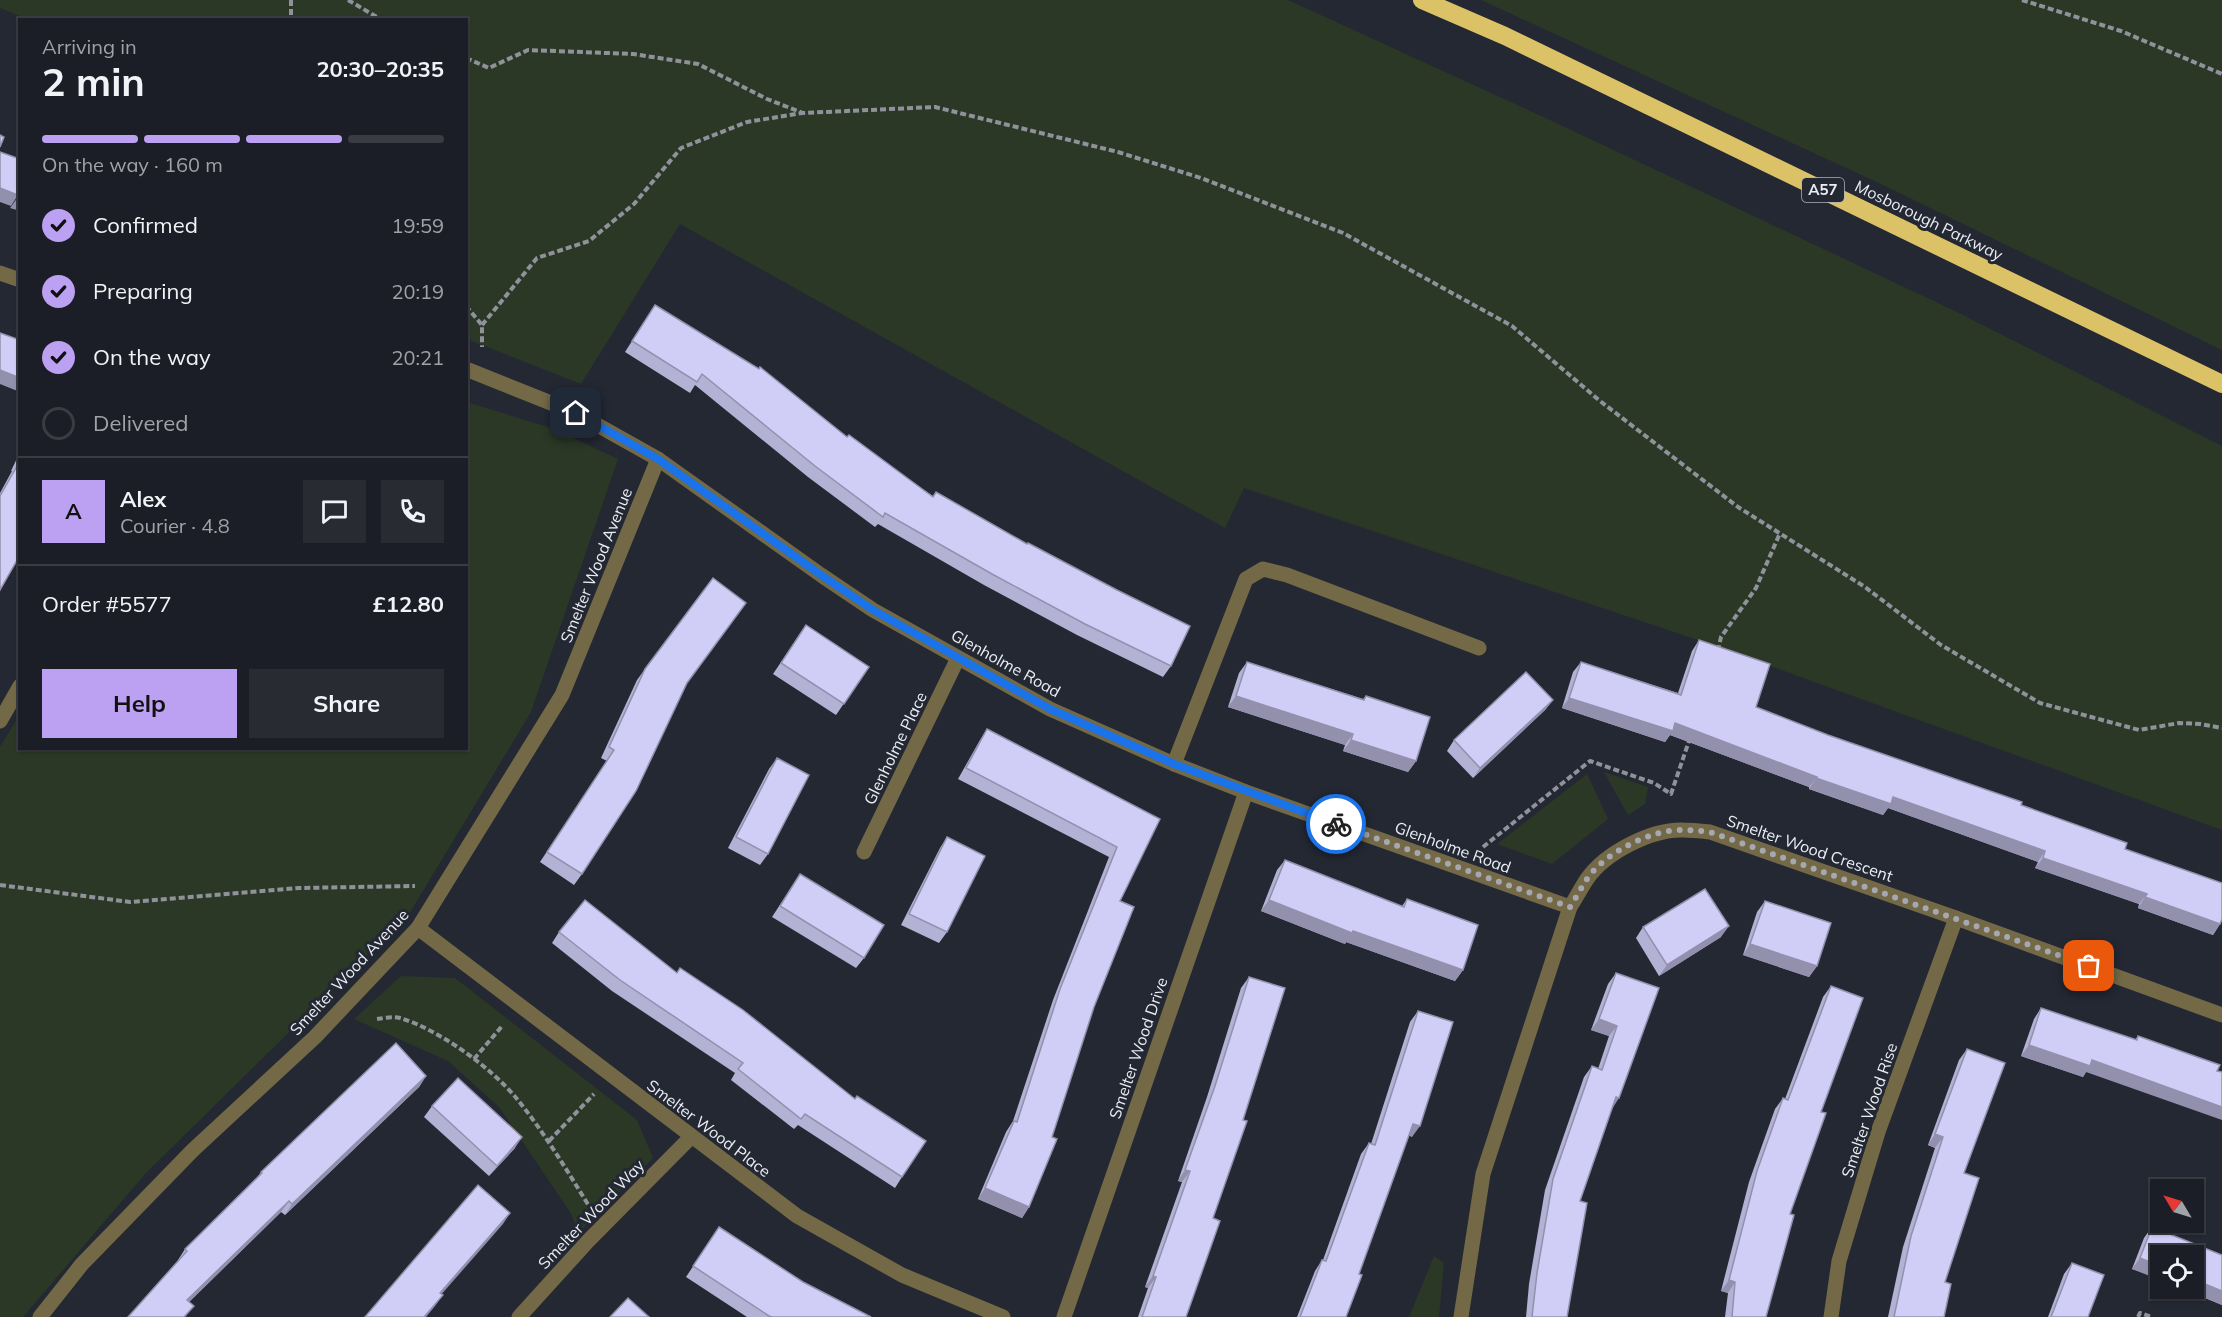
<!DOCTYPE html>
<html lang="en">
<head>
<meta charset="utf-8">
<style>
  :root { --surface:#1b1e26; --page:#282b32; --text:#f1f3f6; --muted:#a0a2a7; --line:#393c43; --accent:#bca0f2 }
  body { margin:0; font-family:Mulish,sans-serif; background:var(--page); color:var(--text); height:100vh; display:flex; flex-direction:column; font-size:22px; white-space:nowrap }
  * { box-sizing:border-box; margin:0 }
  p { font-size:20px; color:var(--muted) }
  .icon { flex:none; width:33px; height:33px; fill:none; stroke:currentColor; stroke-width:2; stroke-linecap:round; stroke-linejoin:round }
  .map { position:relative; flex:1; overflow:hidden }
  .details { position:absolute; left:18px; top:18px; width:450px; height:732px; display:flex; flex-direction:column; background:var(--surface); border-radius:0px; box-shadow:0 2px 4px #0004,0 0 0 2px var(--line) }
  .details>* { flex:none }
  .needle { width:39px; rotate:308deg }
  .buttons { position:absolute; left:2150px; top:1179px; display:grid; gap:12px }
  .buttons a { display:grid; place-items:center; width:54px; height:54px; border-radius:0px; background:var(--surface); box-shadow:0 2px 4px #0004,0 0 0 2px var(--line); font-size:30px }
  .pin { position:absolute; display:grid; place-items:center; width:51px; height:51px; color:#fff; margin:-26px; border-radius:12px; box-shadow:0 3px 9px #0006 }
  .courier { position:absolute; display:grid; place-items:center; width:60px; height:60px; margin:-30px; border:4px solid #1a73e8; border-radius:50%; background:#fff; color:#222; box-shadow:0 2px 8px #0007 }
  .overview em { font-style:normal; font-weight:700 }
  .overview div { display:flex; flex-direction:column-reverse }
  .overview { display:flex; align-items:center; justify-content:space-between; height:102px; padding:0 24px }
  h1 { font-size:39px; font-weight:700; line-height:45px }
  .bar { display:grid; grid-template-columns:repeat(4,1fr); gap:9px 6px; align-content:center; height:72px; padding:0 24px }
  .bar i { height:8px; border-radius:4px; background:var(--line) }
  .bar .selected { background:var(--accent) }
  .bar p { grid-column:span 4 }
  .line { display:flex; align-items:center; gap:15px; padding:0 24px; border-top:2px solid var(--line) }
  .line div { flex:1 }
  .round { display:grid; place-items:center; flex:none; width:63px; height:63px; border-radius:0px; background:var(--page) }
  ol { padding:0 24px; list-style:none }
  li { display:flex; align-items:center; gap:18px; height:66px }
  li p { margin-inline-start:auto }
  li .icon { padding:6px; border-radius:50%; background:var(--accent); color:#111; stroke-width:4 }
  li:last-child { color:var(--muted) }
  li i { width:33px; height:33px; border:3px solid var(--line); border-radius:50% }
  .primary-button { display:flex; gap:12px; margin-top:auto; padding:12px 24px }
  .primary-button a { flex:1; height:69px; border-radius:0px; background:var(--accent); color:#111; font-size:24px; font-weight:700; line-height:69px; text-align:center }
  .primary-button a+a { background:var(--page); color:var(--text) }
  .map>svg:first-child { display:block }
  .green { fill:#2b3826 }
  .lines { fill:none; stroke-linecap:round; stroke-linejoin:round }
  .path { stroke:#8f929b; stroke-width:4; stroke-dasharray:6 3; stroke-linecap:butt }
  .lane { stroke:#736946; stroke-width:15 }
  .street { stroke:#736946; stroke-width:15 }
  .highway { stroke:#dcc266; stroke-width:18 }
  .wall { fill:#b3b1d4 }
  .shaded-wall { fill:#9290ad }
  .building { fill:#d0cef7; stroke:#9290ad; stroke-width:1.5 }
  .done { stroke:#a5a8b0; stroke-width:6; stroke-dasharray:0 10.8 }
  .route { stroke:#1a73e8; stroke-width:8 }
  .labels { text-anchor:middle; stroke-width:6; stroke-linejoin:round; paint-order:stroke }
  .shield { fill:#242833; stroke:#afb2ba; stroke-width:1.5 }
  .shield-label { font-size:15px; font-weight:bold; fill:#eaedf4 }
  .street-label { font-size:16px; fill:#eaedf4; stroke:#242833 }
</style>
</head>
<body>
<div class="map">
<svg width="2222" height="1317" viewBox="0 0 2222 1317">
  <rect width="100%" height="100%" fill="#242833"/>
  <g class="green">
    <path d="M 0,0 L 1288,0 L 1552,121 L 1957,312 L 2222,446 L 2222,830 L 1710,644 L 1244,488 L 1225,528 L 680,224 L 581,384 L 467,339 L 466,20 L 30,20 L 0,8 Z"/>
    <path d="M 1481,0 L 2222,0 L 2222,350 L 1879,183 Z"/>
    <path d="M 467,402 L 554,429 L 618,459 L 531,712 L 409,914 L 145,1174 L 23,1317 L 0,1317 L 0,747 L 19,716 L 20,748 L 466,748 Z"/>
    <path d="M 1604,772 L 1648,787 L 1645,804 L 1628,815 Z"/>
    <path d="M 1587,774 L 1608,819 L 1552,864 L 1497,844 Z"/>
    <path d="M 401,976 L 455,978 L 637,1120 L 653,1158 L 579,1232 L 570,1212 L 499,1107 L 448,1061 L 354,1019 Z"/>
    <path d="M 1434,1256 L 1444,1263 L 1439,1317 L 1409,1317 Z"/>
  </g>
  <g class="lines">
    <g class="path">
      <path d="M 291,0 L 291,20"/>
      <path d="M 348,0 L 382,20"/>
      <path d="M 2022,0 L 2121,31 L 2222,74"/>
      <path d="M 466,58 L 489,68 L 528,50 L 633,54 L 698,64 L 767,99 L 803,113 L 935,107 L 1118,152 L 1201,178 L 1343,233 L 1512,326 L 1600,401 L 1738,507 L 1865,587 L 1941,645 L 2040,703 L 2139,730 L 2179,723 L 2200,724 L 2222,728"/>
      <path d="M 466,306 L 482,325 L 482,347"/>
      <path d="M 482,325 L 537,258 L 589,241 L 634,204 L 681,148 L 747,122 L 802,113"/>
      <path d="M 1718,651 L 1721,637 L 1756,588 L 1780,533"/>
      <path d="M 1483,847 L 1590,761 L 1654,783 L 1671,794 L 1690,738"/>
      <path d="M 0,885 L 130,902 L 299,888 L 415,886"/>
      <path d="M 377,1019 C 384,1018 393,1016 400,1018 C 438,1029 492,1068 517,1099 C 544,1132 566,1169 589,1206"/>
      <path d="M 474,1059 L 503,1025"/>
      <path d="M 549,1141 L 594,1094"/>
      <path d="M 2138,1317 L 2140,1313 L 2152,1317"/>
    </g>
    <path class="lane" d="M 1174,764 L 1246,579 L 1263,569 L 1287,575 L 1479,648"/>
    <g class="street">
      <path d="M 0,273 L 20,280"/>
      <path d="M 466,369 L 576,413 L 658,459 L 821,575 L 873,610 L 1050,709 L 1174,764 L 1246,792 L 1570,907"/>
      <path d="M 0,721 L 20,686"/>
      <path d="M 864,852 L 958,658"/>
      <path d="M 418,928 L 797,1216 L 902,1275 L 1003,1317"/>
      <path d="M 40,1317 L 82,1264 L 193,1150 L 315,1037 L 418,928 L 562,695 L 658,459"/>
      <path d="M 519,1317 L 588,1241 L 691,1137"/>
      <path d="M 1064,1317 L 1246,792"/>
      <path d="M 1461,1317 L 1483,1174 L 1570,907 C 1576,898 1581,888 1587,879 C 1605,853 1651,829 1683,830 C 1692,830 1701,831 1710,832 L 1956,918 L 2222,1015"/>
      <path d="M 1831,1317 L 1839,1261 L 1878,1132 L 1956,918"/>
    </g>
    <path class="highway" d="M 1422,0 L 1505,36 L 2222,384"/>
  </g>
  <g class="wall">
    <path d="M 655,305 L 933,496 L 1171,666 L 1163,677 L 1077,635 L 984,585 L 878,524 L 875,527 L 808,477 L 695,385 L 690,393 L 625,352 Z"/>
    <path d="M 20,452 L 20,555 L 0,590 L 0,493 L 12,471 L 11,471 Z"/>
    <path d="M 806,625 L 869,667 L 836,715 L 773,674 Z"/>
    <path d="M 1699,640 L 1756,707 L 1828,735 L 2021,805 L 2125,849 L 2220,924 L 2213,935 L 2138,908 L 2139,904 L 2035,868 L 2038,862 L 1888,808 L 1883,815 L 1809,789 L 1809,787 L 1670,735 L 1665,742 L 1562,708 L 1573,672 L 1581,662 L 1678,693 L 1692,651 Z"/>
    <path d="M 1247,662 L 1363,699 L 1366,696 L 1416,761 L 1408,772 L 1343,751 L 1345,745 L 1228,707 L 1239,673 Z"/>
    <path d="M 645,669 L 686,684 L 582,874 L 574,885 L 540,862 L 607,761 L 601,758 L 637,680 Z"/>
    <path d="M 1553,700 L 1545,710 L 1473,778 L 1447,751 L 1454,740 Z"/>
    <path d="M 987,729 L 1160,819 L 1120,901 L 1094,1007 L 1029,1207 L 1022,1218 L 978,1199 L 1006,1132 L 1013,1121 L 1053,1000 L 1109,857 L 958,779 L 980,740 Z"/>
    <path d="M 777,758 L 768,854 L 760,865 L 728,848 L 769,769 Z"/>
    <path d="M 947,837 L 947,932 L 939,943 L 901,925 L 940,848 Z"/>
    <path d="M 1285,860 L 1402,906 L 1407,899 L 1463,970 L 1455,981 L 1346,942 L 1345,944 L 1261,911 L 1277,870 Z"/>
    <path d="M 800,874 L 864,958 L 856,968 L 772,917 Z"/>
    <path d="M 1765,901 L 1817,966 L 1809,977 L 1743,955 L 1757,912 Z"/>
    <path d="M 1643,927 L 1721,937 L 1659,976 L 1636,938 Z"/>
    <path d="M 559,932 L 677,973 L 902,1177 L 895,1188 L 798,1125 L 794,1129 L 731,1080 L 735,1073 L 612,991 L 552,943 Z"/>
    <path d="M 1616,973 L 1659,988 L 1612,1108 L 1580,1201 L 1567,1317 L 1526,1317 L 1529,1284 L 1545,1190 L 1584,1077 L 1592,1066 L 1598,1069 L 1609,1036 L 1591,1030 L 1608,984 Z"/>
    <path d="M 1249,977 L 1213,1218 L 1186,1317 L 1138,1317 L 1148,1288 L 1145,1287 L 1182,1182 L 1178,1181 L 1207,1097 L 1241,988 Z"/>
    <path d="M 1831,986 L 1821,1112 L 1790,1214 L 1766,1317 L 1725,1317 L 1728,1293 L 1721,1291 L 1749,1182 L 1775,1109 L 1783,1098 L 1785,1099 L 1823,997 Z"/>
    <path d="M 2041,1008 L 2135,1040 L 2138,1036 L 2217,1071 L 2086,1072 L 2083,1077 L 2021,1056 L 2034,1019 Z"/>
    <path d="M 1418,1011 L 1412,1137 L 1409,1135 L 1359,1274 L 1346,1317 L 1297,1317 L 1315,1271 L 1322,1260 L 1323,1260 L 1361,1154 L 1369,1143 L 1371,1144 L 1410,1022 Z"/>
    <path d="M 1967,1049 L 1964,1173 L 1945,1282 L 1944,1317 L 1888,1317 L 1903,1247 L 1935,1148 L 1928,1145 L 1959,1060 Z"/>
    <path d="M 426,1076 L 419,1087 L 285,1215 L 281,1212 L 189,1302 L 186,1317 L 178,1260 L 185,1249 L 256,1179 L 261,1172 Z"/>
    <path d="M 432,1106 L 515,1148 L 489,1176 L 424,1117 Z"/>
    <path d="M 719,1227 L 803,1282 L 871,1317 L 747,1317 L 686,1277 Z"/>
    <path d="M 2152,1227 L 2222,1255 L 2222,1305 L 2181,1288 L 2193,1288 L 2132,1269 L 2144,1238 Z"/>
    <path d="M 2072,1263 L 2088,1317 L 2048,1317 L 2064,1274 Z"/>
  </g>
  <g class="shaded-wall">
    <path d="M 0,188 L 18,195 L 11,206 L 0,202 Z"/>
    <path d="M 18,197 L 20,198 L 20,211 L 10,208 Z"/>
    <path d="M 0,370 L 20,378 L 20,392 L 0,384 Z"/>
    <path d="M 1236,696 L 1353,734 L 1345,745 L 1228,707 Z"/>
    <path d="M 1569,698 L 1675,723 L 1817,777 L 1809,787 L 1670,735 L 1665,742 L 1562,708 Z"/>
    <path d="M 1553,700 L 1545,710 L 1473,778 L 1480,768 Z"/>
    <path d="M 1351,740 L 1416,761 L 1408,772 L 1343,751 Z"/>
    <path d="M 1816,778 L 1893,797 L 2045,851 L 2038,862 L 1888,808 L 1883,815 L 1809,789 Z"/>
    <path d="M 2043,858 L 2147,894 L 2139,904 L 2035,868 Z"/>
    <path d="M 2145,897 L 2220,924 L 2213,935 L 2138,908 Z"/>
    <path d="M 1269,900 L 1353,931 L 1463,970 L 1455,981 L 1346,942 L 1345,944 L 1261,911 Z"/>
    <path d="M 1729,926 L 1721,937 L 1659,976 L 1667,965 Z"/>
    <path d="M 1750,944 L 1817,966 L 1809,977 L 1743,955 Z"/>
    <path d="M 1599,1019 L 1617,1026 L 1609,1036 L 1591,1030 Z"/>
    <path d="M 2029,1045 L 2092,1060 L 2222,1107 L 2222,1120 L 2086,1072 L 2083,1077 L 2021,1056 Z"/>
    <path d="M 426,1076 L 419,1087 L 285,1215 L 292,1204 Z"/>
    <path d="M 1616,1097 L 1619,1098 L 1612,1109 Z"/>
    <path d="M 1413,1124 L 1420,1126 L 1412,1137 L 1406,1134 Z"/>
    <path d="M 1935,1134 L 1943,1137 L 1935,1148 L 1928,1145 Z"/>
    <path d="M 522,1137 L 515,1148 L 489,1176 L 497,1166 Z"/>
    <path d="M 1185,1170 L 1190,1171 L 1182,1182 L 1178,1181 Z"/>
    <path d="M 985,1188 L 1029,1207 L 1022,1218 L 978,1199 Z"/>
    <path d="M 289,1201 L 281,1212 L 180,1311 L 187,1300 Z"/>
    <path d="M 510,1213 L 503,1224 L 433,1304 L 440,1293 Z"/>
    <path d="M 2140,1258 L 2160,1266 L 2160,1280 L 2132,1269 Z"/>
    <path d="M 1153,1276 L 1156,1277 L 1148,1288 L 1145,1287 Z"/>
    <path d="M 2193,1279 L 2222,1291 L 2222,1305 L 2181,1288 L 2193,1288 Z"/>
    <path d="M 1729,1280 L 1735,1282 L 1728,1293 L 1721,1291 Z"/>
    <path d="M 443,1295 L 435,1306 L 426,1317 L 424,1317 Z"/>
  </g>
  <g class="building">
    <path d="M 0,135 L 4,137 L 0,147 Z"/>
    <path d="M 0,152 L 20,159 L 20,198 L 18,197 L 18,195 L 0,188 Z"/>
    <path d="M 655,305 L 759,369 L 760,367 L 847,437 L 849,435 L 933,497 L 936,492 L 1027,544 L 1028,543 L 1117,590 L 1190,626 L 1171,666 L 1085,624 L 992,574 L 885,513 L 883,517 L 815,466 L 702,374 L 697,382 L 632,341 Z"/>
    <path d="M 0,333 L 20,340 L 20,378 L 0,370 Z"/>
    <path d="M 20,461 L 20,555 L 0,590 L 0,496 Z"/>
    <path d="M 713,578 L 746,603 L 687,683 L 636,791 L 582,874 L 547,852 L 614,750 L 609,747 L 645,669 Z"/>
    <path d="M 806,625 L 869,667 L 844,704 L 781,663 Z"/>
    <path d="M 1699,640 L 1770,664 L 1756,707 L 1828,735 L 2022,802 L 2021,805 L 2127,843 L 2125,849 L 2222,883 L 2222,919 L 2220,924 L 2145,897 L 2147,894 L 2043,858 L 2045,851 L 1893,797 L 1891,804 L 1816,778 L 1817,777 L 1675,723 L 1673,731 L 1569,698 L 1581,662 L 1681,695 Z"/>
    <path d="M 1247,662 L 1364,700 L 1366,696 L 1430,717 L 1416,761 L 1351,740 L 1353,734 L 1236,696 Z"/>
    <path d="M 1526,672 L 1553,700 L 1480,768 L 1454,740 Z"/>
    <path d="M 987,729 L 1160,819 L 1120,901 L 1134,907 L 1094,1007 L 1052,1137 L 1057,1139 L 1029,1207 L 985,1188 L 1014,1121 L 1017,1122 L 1060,989 L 1117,847 L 966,768 Z"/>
    <path d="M 777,758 L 809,775 L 768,854 L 736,837 Z"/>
    <path d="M 947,837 L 985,856 L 947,932 L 909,914 Z"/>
    <path d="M 1285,860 L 1404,907 L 1407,899 L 1478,925 L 1463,970 L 1353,931 L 1352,933 L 1269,900 Z"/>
    <path d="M 800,874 L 884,925 L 864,958 L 780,906 Z"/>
    <path d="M 1705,889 L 1729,926 L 1667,965 L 1643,927 Z"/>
    <path d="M 585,900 L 677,973 L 680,968 L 743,1010 L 855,1099 L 857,1096 L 926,1141 L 902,1177 L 805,1114 L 801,1119 L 738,1069 L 743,1063 L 620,980 L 559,932 Z"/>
    <path d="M 1765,901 L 1831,923 L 1817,966 L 1750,944 Z"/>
    <path d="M 1616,973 L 1659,988 L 1619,1098 L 1616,1097 L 1580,1201 L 1587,1203 L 1567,1317 L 1532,1317 L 1537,1273 L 1553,1179 L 1592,1066 L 1602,1070 L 1617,1026 L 1599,1019 Z"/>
    <path d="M 1249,977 L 1285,988 L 1243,1120 L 1247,1121 L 1213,1218 L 1220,1221 L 1186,1317 L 1142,1317 L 1156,1277 L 1153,1276 L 1190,1171 L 1185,1170 L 1215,1086 Z"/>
    <path d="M 1831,986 L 1863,998 L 1821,1112 L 1826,1113 L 1790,1214 L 1794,1215 L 1766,1317 L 1732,1317 L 1735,1282 L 1729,1280 L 1757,1171 L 1783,1098 L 1788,1100 Z"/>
    <path d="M 2041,1008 L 2137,1040 L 2138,1036 L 2220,1065 L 2217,1071 L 2222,1072 L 2222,1107 L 2092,1060 L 2090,1066 L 2029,1045 Z"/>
    <path d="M 1418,1011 L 1453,1022 L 1420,1126 L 1413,1124 L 1359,1274 L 1362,1275 L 1346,1317 L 1300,1317 L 1322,1260 L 1326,1261 L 1369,1143 L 1375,1145 Z"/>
    <path d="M 396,1043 L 426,1076 L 292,1204 L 289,1201 L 187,1300 L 194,1306 L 184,1317 L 128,1317 L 187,1251 L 185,1249 L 262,1173 L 261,1172 Z"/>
    <path d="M 1967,1049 L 2005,1063 L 1964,1173 L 1979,1178 L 1945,1282 L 1951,1284 L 1944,1317 L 1894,1317 L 1911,1236 L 1943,1137 L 1935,1134 Z"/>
    <path d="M 458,1078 L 522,1137 L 497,1166 L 432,1106 Z"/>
    <path d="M 478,1185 L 510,1213 L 440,1293 L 443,1295 L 424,1317 L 365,1317 Z"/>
    <path d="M 719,1227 L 803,1282 L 871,1317 L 772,1317 L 769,1316 L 693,1266 Z"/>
    <path d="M 2152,1227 L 2222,1255 L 2222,1291 L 2193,1279 L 2193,1256 L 2160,1256 L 2160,1266 L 2140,1258 Z"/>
    <path d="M 2072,1263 L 2104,1275 L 2088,1317 L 2051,1317 Z"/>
    <path d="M 628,1298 L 649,1317 L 610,1317 Z"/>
  </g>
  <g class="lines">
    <path class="done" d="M 1336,824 L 1570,907 C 1576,898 1581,888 1587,879 C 1605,853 1651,829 1683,830 C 1692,830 1701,831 1710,832 L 2089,966"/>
    <path class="route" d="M 576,413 L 658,459 L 821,575 L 873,610 L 1050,709 L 1174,764 L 1336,824"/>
  </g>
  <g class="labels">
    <rect class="shield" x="1802" y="178" width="42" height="24" rx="4.5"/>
    <g class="shield-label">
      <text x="1823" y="195">A57</text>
    </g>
    <g class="street-label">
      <text transform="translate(1929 220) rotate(26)" y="6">Mosborough Parkway</text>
      <text transform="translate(596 565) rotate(-68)" y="6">Smelter Wood Avenue</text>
      <text transform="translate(1006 663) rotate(29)" y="6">Glenholme Road</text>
      <text transform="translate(895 748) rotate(-64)" y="6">Glenholme Place</text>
      <text transform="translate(1453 847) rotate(20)" y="6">Glenholme Road</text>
      <text transform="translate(1810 848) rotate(19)" y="6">Smelter Wood Crescent</text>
      <text transform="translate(349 972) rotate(-47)" y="6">Smelter Wood Avenue</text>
      <text transform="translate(1138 1048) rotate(-71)" y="6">Smelter Wood Drive</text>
      <text transform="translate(1869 1110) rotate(-71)" y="6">Smelter Wood Rise</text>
      <text transform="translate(709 1128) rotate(37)" y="6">Smelter Wood Place</text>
      <text transform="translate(591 1214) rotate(-46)" y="6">Smelter Wood Way</text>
    </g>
  </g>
</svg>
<div class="buttons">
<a><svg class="needle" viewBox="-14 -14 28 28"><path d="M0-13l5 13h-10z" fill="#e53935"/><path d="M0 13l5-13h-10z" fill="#a0a2a7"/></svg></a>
<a><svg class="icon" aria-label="locate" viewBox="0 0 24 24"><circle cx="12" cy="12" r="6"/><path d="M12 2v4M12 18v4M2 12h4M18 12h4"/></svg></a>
</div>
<div class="pin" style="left:2089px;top:966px;background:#ea580c"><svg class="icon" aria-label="bag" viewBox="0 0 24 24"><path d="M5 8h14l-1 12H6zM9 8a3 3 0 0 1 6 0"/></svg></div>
<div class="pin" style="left:576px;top:413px;background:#1f2937"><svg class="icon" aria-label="home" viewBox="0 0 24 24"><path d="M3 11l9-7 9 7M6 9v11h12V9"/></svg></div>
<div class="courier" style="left:1336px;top:824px"><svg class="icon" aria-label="bike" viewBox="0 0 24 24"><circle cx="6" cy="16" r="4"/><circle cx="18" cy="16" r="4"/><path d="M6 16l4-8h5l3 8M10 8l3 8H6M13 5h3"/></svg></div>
<section class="details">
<div class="overview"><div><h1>2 min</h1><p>Arriving in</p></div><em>20:30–20:35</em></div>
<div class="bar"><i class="selected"></i><i class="selected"></i><i class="selected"></i><i></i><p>On the way · 160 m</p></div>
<ol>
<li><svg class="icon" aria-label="check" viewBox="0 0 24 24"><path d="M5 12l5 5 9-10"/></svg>Confirmed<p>19:59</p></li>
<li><svg class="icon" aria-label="check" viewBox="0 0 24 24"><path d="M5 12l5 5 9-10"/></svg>Preparing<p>20:19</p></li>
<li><svg class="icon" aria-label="check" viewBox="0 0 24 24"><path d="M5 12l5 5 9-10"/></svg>On the way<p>20:21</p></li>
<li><i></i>Delivered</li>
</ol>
<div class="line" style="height:108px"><b class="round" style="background:var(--accent);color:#111">A</b><div><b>Alex</b><p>Courier · 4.8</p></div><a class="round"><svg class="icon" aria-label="chat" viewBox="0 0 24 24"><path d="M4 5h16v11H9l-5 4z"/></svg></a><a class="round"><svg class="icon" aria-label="phone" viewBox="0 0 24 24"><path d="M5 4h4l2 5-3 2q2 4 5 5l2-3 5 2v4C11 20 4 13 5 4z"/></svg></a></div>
<div class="line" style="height:78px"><div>Order #5577</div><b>£12.80</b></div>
<div class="primary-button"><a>Help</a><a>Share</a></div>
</section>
</div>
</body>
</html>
